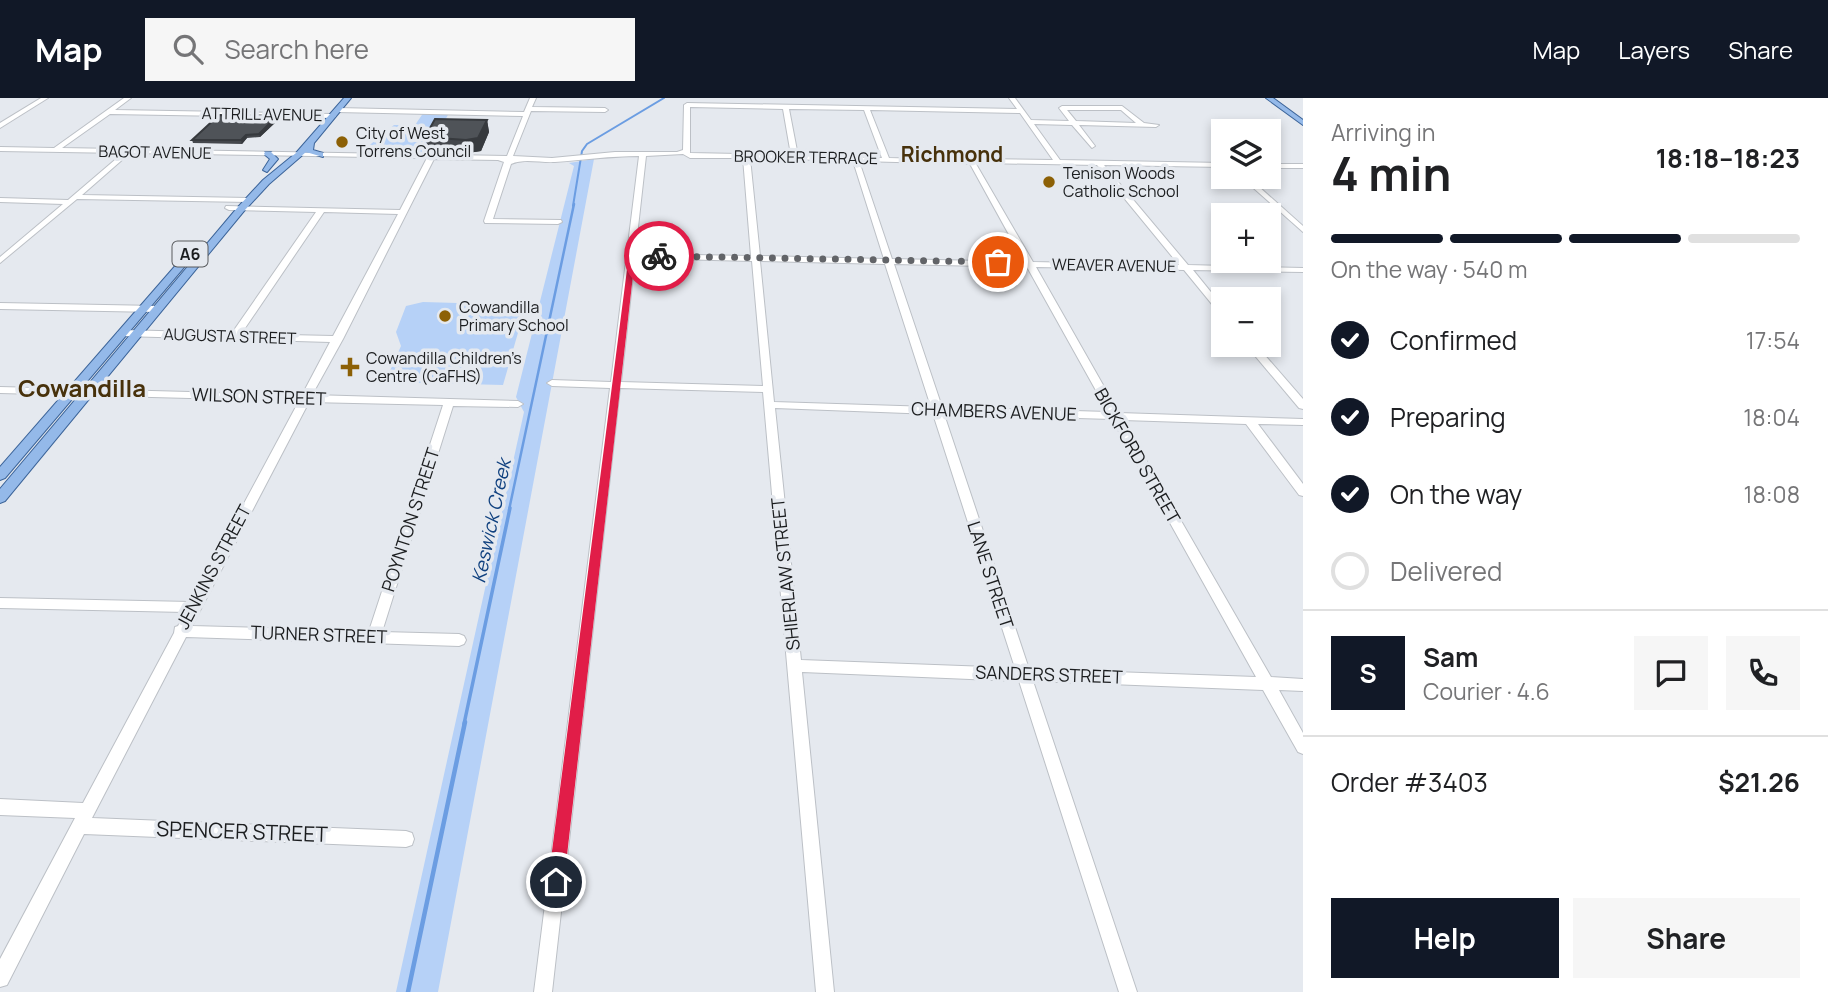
<!DOCTYPE html>
<html lang="en">
<head>
<meta charset="utf-8">
<style>
  :root { --surface:#fff; --page:#f6f6f6; --text:#202124; --muted:#757577; --line:#e0e0e0; --accent:#111827 }
  body { margin:0; font-family:Manrope,sans-serif; background:var(--page); color:var(--text); height:100vh; display:flex; flex-direction:column; font-size:26px; white-space:nowrap }
  * { box-sizing:border-box; margin:0 }
  p { font-size:23px; color:var(--muted) }
  .icon { flex:none; width:38px; height:38px; fill:none; stroke:currentColor; stroke-width:2; stroke-linecap:round; stroke-linejoin:round }
  .map { position:relative; flex:1; overflow:hidden }
  .sheet { display:flex; flex-direction:column; background:var(--surface); width:525px }
  .sheet>* { flex:none }
  .controls { position:absolute; left:1211px; top:21px; display:grid; gap:14px }
  .controls a { display:grid; place-items:center; width:70px; height:70px; border-radius:0px; background:var(--surface); box-shadow:0 4px 10px #0003; font-size:35px }
  .pin { position:absolute; display:grid; place-items:center; width:60px; height:60px; color:#fff; margin:-30px; border:4px solid #fff; border-radius:50%; box-shadow:0 2px 7px #0007 }
  .courier { position:absolute; display:grid; place-items:center; width:70px; height:70px; margin:-35px; border:5px solid #e11d48; border-radius:50%; background:#fff; color:#222; box-shadow:0 2px 9px #0007 }
  .head em { font-style:normal; font-weight:700 }
  .head div { display:flex; flex-direction:column-reverse }
  .head { display:flex; align-items:center; justify-content:space-between; height:119px; padding:0 28px }
  h1 { font-size:46px; font-weight:700; line-height:52px }
  .bar { display:grid; grid-template-columns:repeat(4,1fr); gap:10px 7px; align-content:center; height:84px; padding:0 28px }
  .bar i { height:9px; border-radius:5px; background:var(--line) }
  .bar .current { background:var(--accent) }
  .bar p { grid-column:span 4 }
  .line { display:flex; align-items:center; gap:18px; padding:0 28px; border-top:2px solid var(--line) }
  .line div { flex:1 }
  .round { display:grid; place-items:center; flex:none; width:74px; height:74px; border-radius:0px; background:var(--page) }
  ol { padding:0 28px; list-style:none }
  li { display:flex; align-items:center; gap:21px; height:77px }
  li p { margin-inline-start:auto }
  li .icon { padding:7px; border-radius:50%; background:var(--accent); color:#fff; stroke-width:4 }
  li:last-child { color:var(--muted) }
  li i { width:38px; height:38px; border:4px solid var(--line); border-radius:50% }
  .action { display:flex; gap:14px; margin-top:auto; padding:14px 28px }
  .action a { flex:1; height:80px; border-radius:0px; background:var(--accent); color:#fff; font-size:28px; font-weight:700; line-height:80px; text-align:center }
  .action a+a { background:var(--page); color:var(--text) }
  header { display:flex; align-items:center; gap:42px; box-sizing:border-box; height:98px; padding:0 35px; background:var(--accent); color:#fff }
  header strong { font-size:33px }
  nav { display:flex; gap:38px; margin-inline-start:auto; font-size:24px }
  .search { width:490px; height:63px; background:var(--page); display:flex; align-items:center; gap:18px; box-sizing:border-box; padding:0 24px; border-radius:0px; color:var(--muted); font-size:26px }
  main { display:flex; flex:1; min-height:0 }
  .map>svg:first-child { display:block }
  .green { fill:#b6d1f7 }
  .lines { fill:none; stroke-linecap:round; stroke-linejoin:round }
  .stream-far3 { stroke:#6b9de2; stroke-width:2 }
  .stream-far2 { stroke:#6b9de2; stroke-width:2.5 }
  .stream-far1 { stroke:#6b9de2; stroke-width:3.5 }
  .stream { stroke:#6b9de2; stroke-width:4.5 }
  .minor-casing { stroke:#bcc0c6; stroke-width:2 }
  .major-casing { stroke:#3c6499; stroke-width:2 }
  .minor { fill:#fff; fill-rule:evenodd }
  .major { fill:#94b9e9; fill-rule:evenodd }
  .wall { fill:#44474c }
  .shaded-wall { fill:#373a3e }
  .building { fill:#4f5358; stroke:#373a3e; stroke-width:2 }
  .route { fill:#e11d48 }
  .done { stroke:#626468; stroke-width:7; stroke-dasharray:0 12.6 }
  .poi-dot { fill:#8c6005; stroke:#e5e9ef; stroke-width:2.5 }
  .labels { text-anchor:middle; stroke-width:7; stroke-linejoin:round; paint-order:stroke }
  .far-street-label { font-size:16px; fill:#1b1d1f; stroke:#e5e9ef }
  .far-poi-label { font-size:16px; fill:#1b1d1f; stroke:#e5e9ef; text-anchor:start }
  .shield { fill:#e5e9ef; stroke:#585a5d; stroke-width:2 }
  .shield-label { font-size:16px; font-weight:bold; fill:#1b1d1f }
  .street-label { font-size:18px; fill:#1b1d1f; stroke:#e5e9ef }
  .water-label { font-size:19px; font-style:italic; fill:#10417f; stroke:#e5e9ef }
  .far-district-label { font-size:21px; font-weight:bold; fill:#47310b; stroke:#e5e9ef }
  .near-street-label { font-size:21px; fill:#1b1d1f; stroke:#e5e9ef }
  .district-label { font-size:24px; font-weight:bold; fill:#47310b; stroke:#e5e9ef }
</style>
</head>
<body>
<header>
<strong>Map</strong>
<div class="search"><svg class="icon" aria-label="search" viewBox="0 0 24 24"><circle cx="10" cy="10" r="6"/><path d="M15 15l6 6"/></svg>Search here</div>
<nav><a>Map</a><a>Layers</a><a>Share</a></nav>
</header>
<main>
<div class="map">
<svg width="1303" height="894" viewBox="0 0 1303 894">
  <rect width="100%" height="100%" fill="#e5e9ef"/>
  <g class="green">
    <path d="M 424,14 L 449,15 L 425,58 L 360,55 L 394,27 L 415,27 Z"/>
    <path d="M 594,61 L 438,894 L 396,894 L 524,314 L 516,299 L 574,68 L 569,65 Z"/>
    <path d="M 423,204 L 526,207 L 503,287 L 385,284 L 401,248 L 396,234 L 406,208 Z"/>
  </g>
  <g class="lines">
    <path class="stream-far3" d="M 573,108 L 582,53 L 587,46 L 664,0"/>
    <path class="stream-far2" d="M 509,412 L 574,106"/>
    <path class="stream-far1" d="M 464,626 L 510,410"/>
    <path class="stream" d="M 408,894 L 465,624"/>
    <defs>
      <g id="minor">
        <path d="M 41,0 L 48,0 L 0,30 L 0,25 Z"/>
        <path d="M 124,0 L 131,0 L 115,12 L 333,16 L 336,18 L 333,20 L 110,16 L 62,50 L 507,58 L 523,18 L 337,14 L 334,12 L 337,10 L 524,14 L 530,0 L 536,0 L 532,9 L 605,10 L 608,12 L 605,14 L 531,13 L 513,58 L 552,60 L 615,54 L 677,54 L 683,52 L 684,7 L 687,5 L 1017,11 L 1009,0 L 1015,0 L 1031,22 L 1069,23 L 1059,10 L 1062,8 L 1122,8 L 1144,25 L 1159,27 L 1156,29 L 1079,27 L 1095,48 L 1092,50 L 1072,27 L 1034,26 L 1060,62 L 1223,65 L 1223,69 L 1104,67 L 1188,167 L 1303,170 L 1303,174 L 1193,172 L 1223,209 L 1223,217 L 1220,216 L 1184,172 L 1036,169 L 1119,315 L 1303,321 L 1303,327 L 1258,326 L 1303,386 L 1303,398 L 1299,397 L 1246,326 L 1123,322 L 1271,579 L 1303,581 L 1303,593 L 1279,592 L 1303,635 L 1303,656 L 1298,654 L 1263,592 L 1033,583 L 1137,894 L 1119,894 L 1019,583 L 802,574 L 834,894 L 816,894 L 763,294 L 620,290 L 552,894 L 534,894 L 610,290 L 552,288 L 547,285 L 552,282 L 611,284 L 639,58 C 611,58 583,62 555,64 C 541,65 524,60 511,66 L 493,121 L 561,122 L 562,124 L 558,126 L 485,125 L 484,123 L 504,64 L 498,62 L 434,61 L 343,241 L 312,297 L 518,303 L 523,306 L 518,309 L 453,308 L 382,534 L 459,536 L 464,538 L 466,542 L 464,546 L 459,548 L 186,539 L 92,720 L 406,733 L 412,735 L 414,741 L 412,747 L 406,749 L 84,736 L 7,887 L 0,889 L 0,861 L 75,720 L 0,717 L 0,701 L 83,705 L 174,535 L 175,529 L 178,528 L 185,514 L 0,510 L 0,500 L 191,504 L 299,303 L 0,295 L 0,289 L 302,297 L 330,244 L 122,238 L 117,235 L 122,232 L 232,235 L 316,114 L 229,112 L 225,110 L 226,108 L 400,112 L 427,60 L 130,55 L 82,97 L 249,100 L 253,102 L 249,104 L 77,101 L 0,165 L 0,159 L 63,106 L 0,104 L 0,100 L 68,102 L 123,55 L 0,53 L 0,49 L 54,50 ZM 690,9 L 783,11 L 791,57 L 690,55 ZM 789,11 L 864,12 L 882,60 L 798,58 ZM 870,12 L 1020,15 L 1053,62 L 977,61 L 969,58 L 961,62 L 889,60 ZM 1067,12 L 1121,12 L 1136,25 L 1076,23 ZM 683,56 L 690,60 L 743,60 L 751,158 L 635,156 L 646,58 ZM 750,60 L 853,63 L 884,161 L 760,158 ZM 859,63 L 970,66 L 1024,164 L 892,161 ZM 981,65 L 1097,67 L 1179,167 L 1033,164 L 976,66 ZM 324,114 L 398,116 L 333,238 L 241,236 ZM 635,160 L 752,163 L 763,288 L 621,284 ZM 760,163 L 885,166 L 931,309 L 774,304 ZM 894,166 L 1027,169 L 1108,314 L 942,309 ZM 309,304 L 443,307 L 369,533 L 192,528 ZM 775,310 L 933,316 L 1015,570 L 801,562 ZM 944,316 L 1112,321 L 1256,579 L 1029,571 Z"/>
        <rect x="1269" y="66" width="34" height="4"/>
        <path d="M 1241,79 L 1248,79 L 1303,128 L 1303,134 Z"/>
        <path d="M 0,205 L 157,208 L 161,211 L 157,214 L 0,211 Z"/>
        <path d="M 1246,247 L 1256,247 L 1303,301 L 1303,311 L 1299,310 Z"/>
      </g>
      <g id="major">
        <path d="M 344,0 L 351,0 L 314,45 L 313,52 L 323,55 L 323,59 L 306,54 L 269,86 L 244,113 L 5,403 L 0,405 L 0,391 L 238,109 L 263,82 L 296,55 Z"/>
        <path d="M 1266,0 L 1273,0 L 1303,22 L 1303,27 Z"/>
        <path d="M 265,54 L 271,54 L 278,61 L 267,74 L 263,72 L 270,61 L 264,56 Z"/>
        <path d="M 183,159 L 191,161 L 5,380 L 0,382 L 0,369 Z"/>
      </g>
    </defs>
    <use href="#minor" class="minor-casing"/>
    <use href="#major" class="major-casing"/>
    <use href="#minor" class="minor"/>
    <use href="#major" class="major"/>
  </g>
  <g class="wall">
    <path d="M 277,18 L 278,22 L 260,39 L 247,40 L 242,46 L 193,45 L 192,42 Z"/>
    <path d="M 487,22 L 489,34 L 481,53 L 468,55 L 428,52 L 425,39 Z"/>
  </g>
  <g class="shaded-wall">
    <path d="M 277,18 L 278,22 L 260,39 L 259,36 Z"/>
    <path d="M 487,22 L 489,34 L 481,53 L 468,55 L 466,42 Z"/>
    <path d="M 246,37 L 247,40 L 242,46 L 241,42 Z"/>
  </g>
  <g class="building">
    <path d="M 219,17 L 277,18 L 259,36 L 246,37 L 241,42 L 192,42 Z"/>
    <path d="M 435,21 L 487,22 L 478,40 L 466,42 L 425,39 Z"/>
  </g>
  <path class="route" d="M 629,156 L 663,158 L 635,160 L 564,784 L 562,789 L 556,792 L 551,789 L 548,784 Z"/>
  <g class="lines">
    <path class="done" d="M 659,158 L 998,164"/>
  </g>
  <g class="poi-dot">
    <circle cx="342" cy="44" r="7"/>
    <circle cx="1049" cy="84" r="7"/>
    <circle cx="445" cy="218" r="7"/>
    <path d="M346.5 258.5h7v7h7v7h-7v7h-7v-7h-7v-7h7z"/>
  </g>
  <g class="labels">
    <g class="far-street-label">
      <text transform="translate(262 16) rotate(1)" y="6">ATTRILL AVENUE</text>
      <text transform="translate(155 54) rotate(1)" y="6">BAGOT AVENUE</text>
      <text transform="translate(806 59) rotate(1)" y="6">BROOKER TERRACE</text>
      <text transform="translate(1114 167) rotate(1)" y="6">WEAVER AVENUE</text>
      <text transform="translate(230 238) rotate(2)" y="6">AUGUSTA STREET</text>
    </g>
    <g class="far-poi-label">
      <text x="356" y="41">City of West<tspan x="356" dy="18">Torrens Council</tspan></text>
      <text x="1063" y="81">Tenison Woods<tspan x="1063" dy="18">Catholic School</tspan></text>
      <text x="459" y="215">Cowandilla<tspan x="459" dy="18">Primary School</tspan></text>
      <text x="366" y="266">Cowandilla Children’s<tspan x="366" dy="18">Centre (CaFHS)</tspan></text>
    </g>
    <rect class="shield" x="172.5" y="143.5" width="35" height="25" rx="5"/>
    <g class="shield-label">
      <text x="190" y="162">A6</text>
    </g>
    <g class="street-label">
      <text transform="translate(259 299) rotate(2)" y="6">WILSON STREET</text>
      <text transform="translate(994 314) rotate(2)" y="6">CHAMBERS AVENUE</text>
      <text transform="translate(1137 358) rotate(60)" y="6">BICKFORD STREET</text>
      <text transform="translate(411 422) rotate(-72)" y="6">POYNTON STREET</text>
      <text transform="translate(214 469) rotate(-62)" y="6">JENKINS STREET</text>
      <text transform="translate(786 476) rotate(-96)" y="6">SHIERLAW STREET</text>
      <text transform="translate(990 477) rotate(72)" y="6">LANE STREET</text>
      <text transform="translate(319 537) rotate(2)" y="6">TURNER STREET</text>
      <text transform="translate(1049 577) rotate(2)" y="6">SANDERS STREET</text>
    </g>
    <g class="water-label">
      <text transform="translate(491 423) rotate(-78)" y="7">Keswick Creek</text>
    </g>
    <g class="far-district-label">
      <text x="952" y="64">Richmond</text>
    </g>
    <g class="near-street-label">
      <text transform="translate(242 734) rotate(2)" y="7">SPENCER STREET</text>
    </g>
    <g class="district-label">
      <text x="82" y="299">Cowandilla</text>
    </g>
  </g>
</svg>
<div class="controls">
<a><svg class="icon" aria-label="layers" viewBox="0 0 24 24"><path d="M12 4l9 5-9 5-9-5zM3 14l9 5 9-5"/></svg></a>
<a>+</a>
<a>−</a>
</div>
<div class="pin" style="left:998px;top:164px;background:#ea580c"><svg class="icon" aria-label="bag" viewBox="0 0 24 24"><path d="M5 8h14l-1 12H6zM9 8a3 3 0 0 1 6 0"/></svg></div>
<div class="pin" style="left:556px;top:784px;background:#1f2937"><svg class="icon" aria-label="home" viewBox="0 0 24 24"><path d="M3 11l9-7 9 7M6 9v11h12V9"/></svg></div>
<div class="courier" style="left:659px;top:158px"><svg class="icon" aria-label="bike" viewBox="0 0 24 24"><circle cx="6" cy="16" r="4"/><circle cx="18" cy="16" r="4"/><path d="M6 16l4-8h5l3 8M10 8l3 8H6M13 5h3"/></svg></div>
</div>
<section class="sheet">
<div class="head"><div><h1>4 min</h1><p>Arriving in</p></div><em>18:18–18:23</em></div>
<div class="bar"><i class="current"></i><i class="current"></i><i class="current"></i><i></i><p>On the way · 540 m</p></div>
<ol>
<li><svg class="icon" aria-label="check" viewBox="0 0 24 24"><path d="M5 12l5 5 9-10"/></svg>Confirmed<p>17:54</p></li>
<li><svg class="icon" aria-label="check" viewBox="0 0 24 24"><path d="M5 12l5 5 9-10"/></svg>Preparing<p>18:04</p></li>
<li><svg class="icon" aria-label="check" viewBox="0 0 24 24"><path d="M5 12l5 5 9-10"/></svg>On the way<p>18:08</p></li>
<li><i></i>Delivered</li>
</ol>
<div class="line" style="height:126px"><b class="round" style="background:var(--accent);color:#fff">S</b><div><b>Sam</b><p>Courier · 4.6</p></div><a class="round"><svg class="icon" aria-label="chat" viewBox="0 0 24 24"><path d="M4 5h16v11H9l-5 4z"/></svg></a><a class="round"><svg class="icon" aria-label="phone" viewBox="0 0 24 24"><path d="M5 4h4l2 5-3 2q2 4 5 5l2-3 5 2v4C11 20 4 13 5 4z"/></svg></a></div>
<div class="line" style="height:91px"><div>Order #3403</div><b>$21.26</b></div>
<div class="action"><a>Help</a><a>Share</a></div>
</section>
</main>
</body>
</html>
